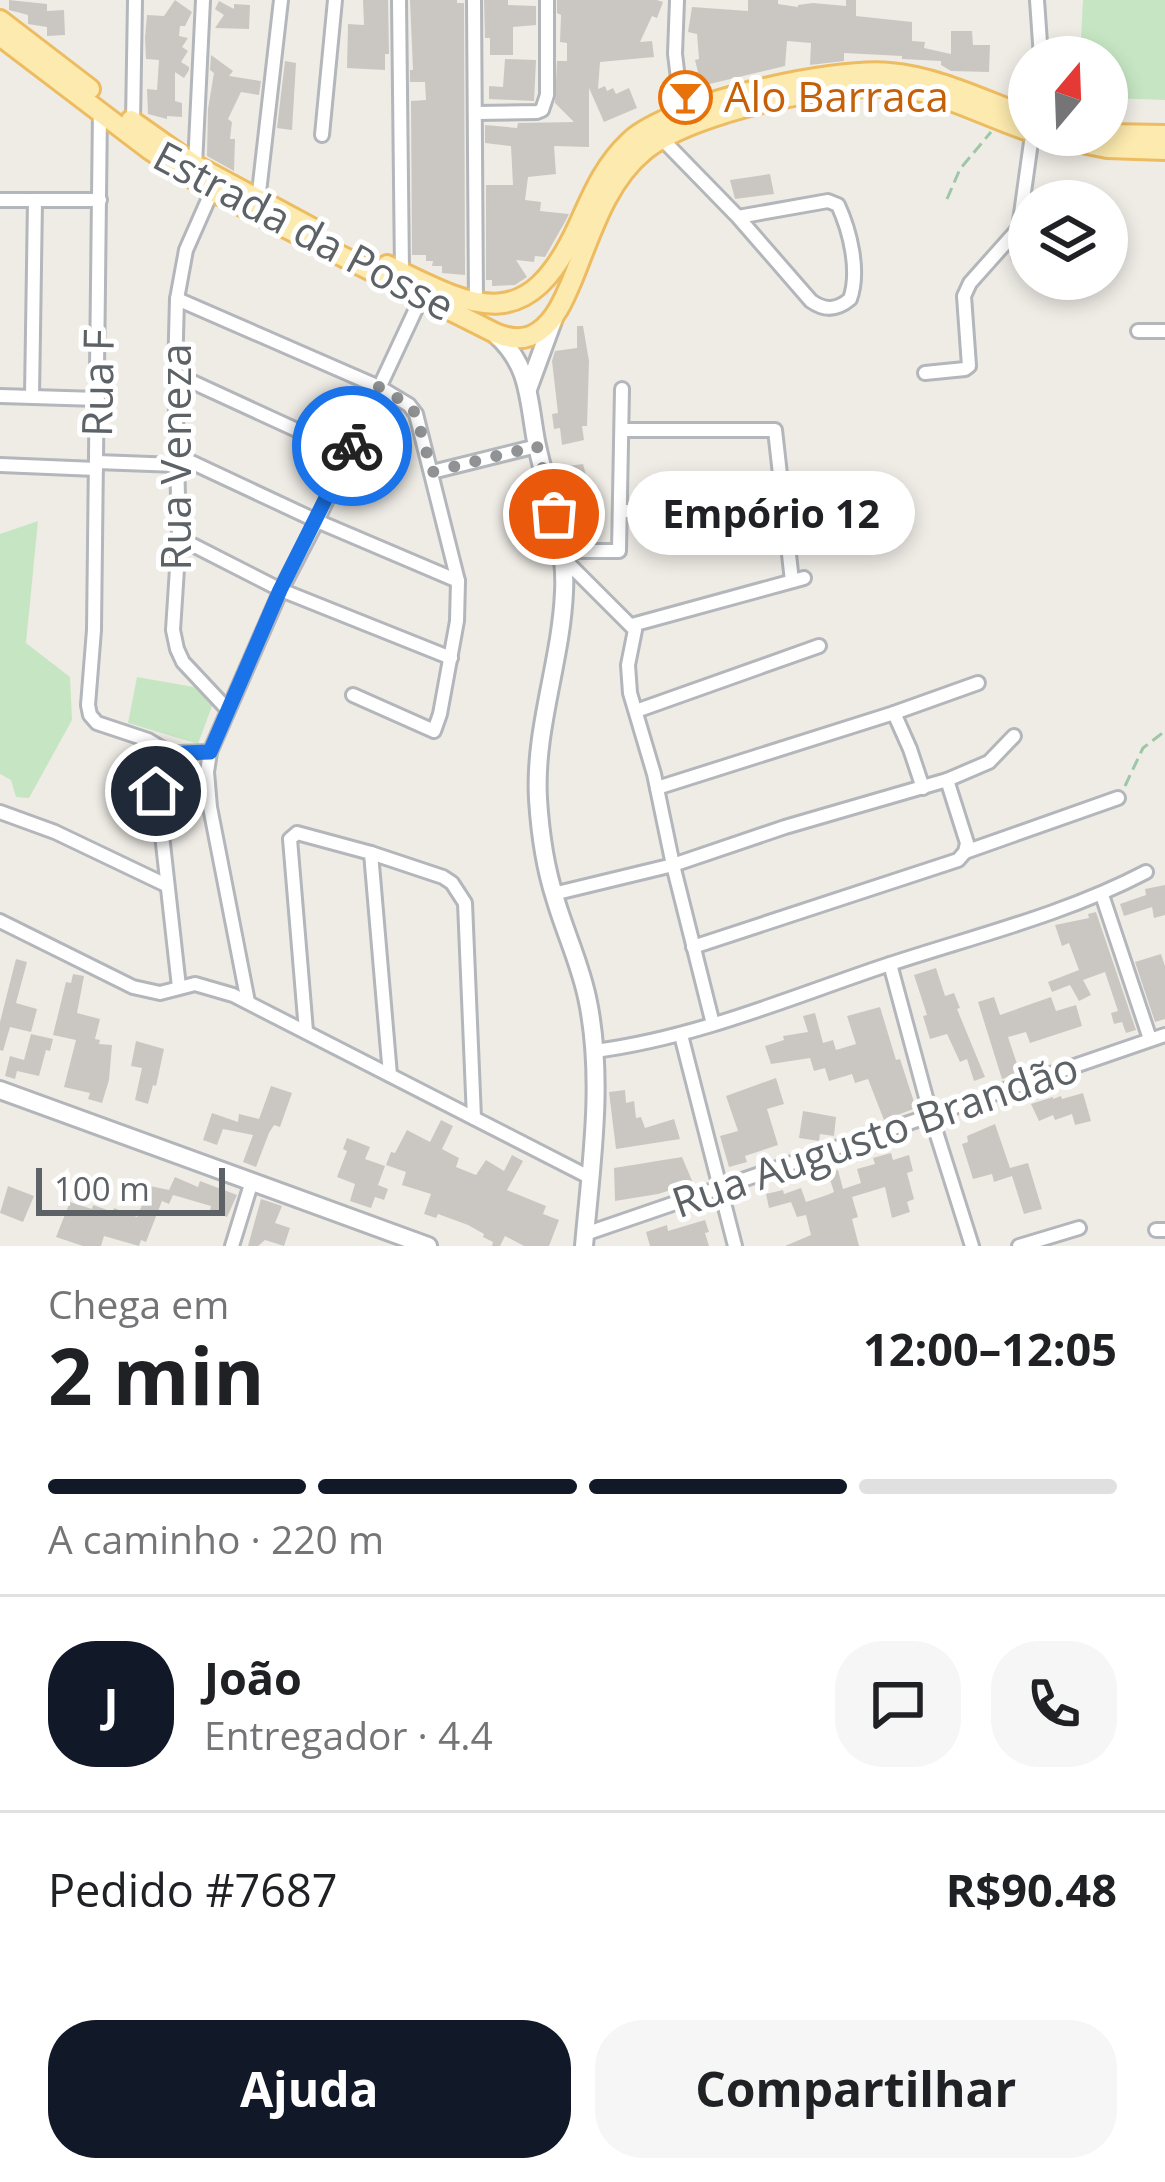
<!DOCTYPE html>
<html lang="pt">
<head>
<meta charset="utf-8">
<style>
  :root { --surface:#fff; --page:#f6f6f6; --text:#202124; --muted:#757577; --line:#e0e0e0; --accent:#111827 }
  body { margin:0; font-family:"Open Sans",sans-serif; background:var(--page); color:var(--text); height:100vh; display:flex; flex-direction:column; font-size:45px; white-space:nowrap }
  * { box-sizing:border-box; margin:0 }
  p { font-size:39px; color:var(--muted) }
  .icon { flex:none; width:66px; height:66px; fill:none; stroke:currentColor; stroke-width:2; stroke-linecap:round; stroke-linejoin:round }
  .map { position:relative; height:1246px; overflow:hidden }
  .sheet { display:flex; flex-direction:column; background:var(--surface); flex:1 }
  .sheet>* { flex:none }
  .needle { width:78px; rotate:19deg }
  .buttons { position:absolute; left:1008px; top:36px; display:grid; gap:24px }
  .buttons a { display:grid; place-items:center; width:120px; height:120px; border-radius:50%; background:var(--surface); box-shadow:0 6px 18px #0003; font-size:60px }
  .scale { position:absolute; left:36px; bottom:30px; width:189px; box-sizing:border-box; padding-left:12px; border:6px solid #5d6266; border-top:0; font-size:33px; line-height:42px; white-space:nowrap; color:#5d6266; -webkit-text-stroke:9px #fff; paint-order:stroke }
  .pin { position:absolute; display:grid; place-items:center; width:102px; height:102px; color:#fff; margin:-51px; border:6px solid #fff; border-radius:50%; box-shadow:0 3px 12px #0007 }
  .courier { position:absolute; display:grid; place-items:center; width:120px; height:120px; margin:-60px; border:9px solid #1a73e8; border-radius:50%; background:#fff; color:#222; box-shadow:0 3px 15px #0007 }
  .bubble { position:absolute; height:84px; border-radius:42px; background:var(--surface); box-shadow:0 6px 18px #0003; font-size:39px; font-weight:700; line-height:84px; text-align:center }
  .overview em { font-style:normal; font-weight:700 }
  .overview div { display:flex; flex-direction:column-reverse }
  .overview { display:flex; align-items:center; justify-content:space-between; height:204px; padding:0 48px }
  h1 { font-size:78px; font-weight:700; line-height:90px }
  .bar { display:grid; grid-template-columns:repeat(4,1fr); gap:18px 12px; align-content:center; height:144px; padding:0 48px }
  .bar i { height:15px; border-radius:9px; background:var(--line) }
  .bar .current { background:var(--accent) }
  .bar p { grid-column:span 4 }
  .line { display:flex; align-items:center; gap:30px; padding:0 48px; border-top:3px solid var(--line) }
  .line div { flex:1 }
  .round { display:grid; place-items:center; flex:none; width:126px; height:126px; border-radius:48px; background:var(--page) }
  .cta { display:flex; gap:24px; margin-top:auto; padding:24px 48px }
  .cta a { flex:1; height:138px; border-radius:48px; background:var(--accent); color:#fff; font-size:48px; font-weight:700; line-height:138px; text-align:center }
  .cta a+a { background:var(--page); color:var(--text) }
  .map>svg:first-child { display:block }
  .green { fill:#c6e6c3 }
  .building { fill:#cac7c3 }
  .lines { fill:none; stroke-linecap:round; stroke-linejoin:round }
  .street-casing { stroke:#b3b6ba; stroke-width:18 }
  .secondary-casing { stroke:#b2b6ba; stroke-width:22 }
  .primary-casing { stroke:#edbc61; stroke-width:24 }
  .path { stroke:#9dc7a6; stroke-width:3; stroke-dasharray:12 6; stroke-linecap:butt }
  .street { stroke:#fff; stroke-width:12 }
  .secondary { stroke:#fff; stroke-width:16 }
  .primary { stroke:#fceaae; stroke-width:18 }
  .done { stroke:#909293; stroke-width:12; stroke-dasharray:0 21.6 }
  .route { stroke:#1a73e8; stroke-width:15 }
  .labels { text-anchor:middle; stroke-width:10; stroke-linejoin:round; paint-order:stroke }
  .food-label { font-size:42px; fill:#c56008; stroke:#fff; text-anchor:start }
  .street-label { font-size:42px; fill:#5d6266; stroke:#fff }
</style>
</head>
<body>
<div class="map">
<svg width="1165" height="1246" viewBox="0 0 1165 1246">
  <rect width="100%" height="100%" fill="#efece6"/>
  <g class="green">
    <path d="M 1083,0 L 1165,0 L 1165,100 L 1107,98 L 1107,57 L 1080,57 Z"/>
    <path d="M 38,521 L 26,643 L 70,677 L 72,720 L 29,798 L 16,797 L 11,780 L 0,774 L 0,534 Z"/>
    <path d="M 137,677 L 194,687 L 212,706 L 198,744 L 128,723 Z"/>
  </g>
  <g class="building">
    <path d="M 9,0 L 47,4 L 47,11 L 64,10 L 65,35 L 47,36 L 47,27 L 28,24 L 28,15 L 9,10 Z"/>
    <path d="M 175,0 L 192,12 L 185,26 L 180,26 L 179,36 L 188,38 L 182,47 L 188,51 L 181,62 L 189,67 L 189,70 L 184,78 L 175,72 L 175,101 L 182,103 L 182,117 L 167,116 L 167,119 L 148,114 L 147,89 L 157,90 L 159,60 L 146,59 L 145,38 L 147,15 L 164,16 Z"/>
    <path d="M 363,0 L 388,0 L 389,54 L 385,54 L 385,70 L 347,68 L 348,24 L 364,25 Z"/>
    <path d="M 410,0 L 457,0 L 457,3 L 464,3 L 465,275 L 442,273 L 442,266 L 432,266 L 433,261 L 426,261 L 426,255 L 412,255 L 411,101 L 426,100 L 425,82 L 410,82 L 410,70 L 413,70 Z"/>
    <path d="M 484,0 L 508,0 L 508,5 L 536,6 L 536,25 L 513,27 L 513,55 L 490,55 L 490,38 L 485,38 Z"/>
    <path d="M 557,0 L 657,0 L 663,2 L 657,18 L 652,16 L 640,42 L 652,41 L 654,57 L 600,62 L 598,89 L 605,86 L 607,91 L 613,88 L 616,94 L 629,88 L 637,108 L 604,122 L 589,88 L 589,147 L 554,146 L 556,174 L 528,177 L 525,200 L 541,202 L 540,211 L 569,214 L 566,220 L 545,257 L 535,256 L 534,262 L 516,260 L 527,277 L 515,285 L 492,286 L 492,280 L 486,280 L 486,185 L 513,185 L 511,146 L 485,143 L 485,125 L 517,128 L 518,123 L 574,122 L 555,103 L 557,61 L 567,61 L 567,43 L 560,42 L 561,15 L 557,13 Z"/>
    <path d="M 748,0 L 778,0 L 778,4 L 798,7 L 798,5 L 813,3 L 846,6 L 846,0 L 856,0 L 856,16 L 912,22 L 912,41 L 925,42 L 924,48 L 951,54 L 951,31 L 972,31 L 973,45 L 990,45 L 989,72 L 951,71 L 941,65 L 941,61 L 902,59 L 902,56 L 844,53 L 844,61 L 810,65 L 811,43 L 787,41 L 785,66 L 701,86 L 702,91 L 690,95 L 688,74 L 698,72 L 695,60 L 699,59 L 697,34 L 688,32 L 692,7 L 748,11 Z"/>
    <path d="M 219,1 L 234,9 L 234,4 L 250,5 L 249,29 L 215,28 L 224,15 L 215,9 Z"/>
    <path d="M 211,55 L 233,71 L 229,76 L 261,81 L 259,95 L 241,92 L 228,119 L 232,122 L 230,139 L 235,139 L 234,171 L 207,156 L 208,109 L 214,73 L 210,70 Z"/>
    <path d="M 505,59 L 536,60 L 534,101 L 489,99 L 489,86 L 503,87 Z"/>
    <path d="M 285,61 L 296,63 L 292,130 L 277,128 Z"/>
    <path d="M 770,174 L 774,194 L 735,199 L 730,180 Z"/>
    <path d="M 577,326 L 583,326 L 589,361 L 587,426 L 582,426 L 584,440 L 562,445 L 560,428 L 554,429 L 552,414 L 558,413 L 552,361 L 555,351 L 577,348 Z"/>
    <path d="M 583,464 L 586,475 L 584,504 L 569,506 L 566,485 L 562,485 L 561,467 Z"/>
    <path d="M 1165,885 L 1165,915 L 1154,918 L 1152,907 L 1124,916 L 1120,904 L 1146,895 L 1145,889 Z"/>
    <path d="M 1096,912 L 1136,1030 L 1126,1033 L 1122,1022 L 1114,1024 L 1111,1013 L 1118,1011 L 1105,972 L 1083,980 L 1091,995 L 1079,1001 L 1070,985 L 1052,992 L 1048,982 L 1079,970 L 1069,943 L 1062,946 L 1055,925 L 1089,918 L 1088,914 Z"/>
    <path d="M 1161,954 L 1165,966 L 1165,1019 L 1155,1022 L 1135,962 Z"/>
    <path d="M 16,959 L 27,962 L 16,1003 L 37,1009 L 31,1032 L 10,1027 L 3,1051 L 0,1050 L 0,1022 Z"/>
    <path d="M 936,968 L 945,996 L 954,993 L 960,1008 L 957,1009 L 985,1077 L 974,1081 L 967,1059 L 960,1062 L 947,1034 L 930,1039 L 923,1016 L 927,1015 L 914,975 Z"/>
    <path d="M 73,974 L 84,976 L 77,1013 L 100,1019 L 95,1039 L 100,1040 L 99,1044 L 112,1045 L 109,1080 L 102,1103 L 88,1099 L 90,1093 L 64,1087 L 76,1040 L 53,1035 L 66,982 L 71,983 Z"/>
    <path d="M 994,997 L 1000,1015 L 1051,997 L 1056,1011 L 1076,1005 L 1082,1026 L 1030,1043 L 1026,1032 L 1008,1037 L 1020,1073 L 1002,1079 L 978,1002 Z"/>
    <path d="M 880,1007 L 896,1060 L 900,1059 L 916,1108 L 884,1120 L 868,1079 L 855,1083 L 852,1074 L 829,1081 L 825,1068 L 814,1071 L 810,1058 L 771,1064 L 765,1046 L 784,1040 L 783,1036 L 808,1032 L 803,1016 L 815,1013 L 823,1043 L 833,1040 L 836,1050 L 856,1044 L 847,1016 Z"/>
    <path d="M 31,1034 L 53,1039 L 50,1051 L 46,1050 L 39,1076 L 17,1071 L 15,1079 L 5,1076 L 10,1056 L 24,1060 Z"/>
    <path d="M 136,1041 L 164,1049 L 156,1086 L 153,1085 L 148,1104 L 135,1100 L 142,1068 L 131,1066 Z"/>
    <path d="M 776,1078 L 784,1104 L 767,1109 L 778,1145 L 745,1156 L 747,1162 L 729,1167 L 720,1136 L 738,1131 L 726,1096 Z"/>
    <path d="M 271,1086 L 292,1093 L 280,1127 L 274,1125 L 269,1133 L 256,1167 L 243,1162 L 253,1135 L 223,1129 L 217,1145 L 203,1140 L 212,1113 L 238,1122 L 239,1114 L 259,1119 Z"/>
    <path d="M 625,1090 L 626,1103 L 634,1101 L 636,1118 L 641,1117 L 645,1128 L 674,1119 L 680,1139 L 616,1149 L 609,1092 Z"/>
    <path d="M 1083,1093 L 1091,1121 L 1075,1125 L 1072,1114 L 1055,1120 L 1053,1115 L 1039,1121 L 1031,1104 L 1053,1097 L 1053,1099 L 1061,1096 L 1062,1099 Z"/>
    <path d="M 803,1111 L 836,1117 L 834,1136 L 820,1134 L 819,1141 L 799,1138 Z"/>
    <path d="M 441,1120 L 453,1126 L 442,1149 L 459,1158 L 456,1167 L 476,1175 L 486,1160 L 504,1171 L 512,1155 L 523,1161 L 507,1190 L 546,1206 L 543,1214 L 559,1220 L 549,1246 L 524,1246 L 505,1236 L 500,1246 L 492,1246 L 493,1242 L 483,1237 L 484,1234 L 468,1225 L 438,1214 L 436,1218 L 424,1214 L 431,1194 L 402,1185 L 406,1172 L 386,1165 L 391,1152 L 395,1153 L 407,1130 L 430,1142 Z"/>
    <path d="M 995,1124 L 1010,1168 L 1028,1163 L 1042,1209 L 1024,1214 L 1012,1176 L 994,1182 L 992,1174 L 973,1179 L 962,1144 L 968,1142 L 967,1136 Z"/>
    <path d="M 347,1138 L 370,1147 L 365,1159 L 385,1166 L 378,1185 L 388,1189 L 384,1200 L 375,1197 L 371,1208 L 350,1201 L 355,1184 L 337,1177 L 347,1151 L 343,1149 Z"/>
    <path d="M 891,1153 L 893,1160 L 909,1155 L 913,1171 L 907,1173 L 914,1199 L 907,1202 L 910,1212 L 892,1218 L 885,1187 L 852,1197 L 858,1217 L 852,1219 L 859,1246 L 785,1246 L 811,1235 L 806,1215 L 797,1217 L 791,1202 L 769,1208 L 766,1194 L 783,1190 L 784,1194 L 801,1188 L 806,1202 L 827,1195 L 834,1192 L 828,1173 L 838,1170 L 843,1189 L 861,1183 L 857,1169 L 875,1164 L 873,1158 Z"/>
    <path d="M 682,1157 L 693,1183 L 658,1194 L 615,1201 L 614,1168 Z"/>
    <path d="M 175,1177 L 198,1187 L 200,1181 L 237,1195 L 227,1217 L 210,1211 L 211,1206 L 173,1195 L 169,1204 L 162,1201 L 146,1242 L 141,1240 L 139,1246 L 104,1236 L 101,1246 L 83,1246 L 56,1237 L 70,1202 L 92,1209 L 93,1205 L 113,1212 L 114,1208 L 137,1217 L 150,1186 L 169,1190 Z"/>
    <path d="M 8,1186 L 34,1196 L 23,1222 L 0,1213 Z"/>
    <path d="M 261,1199 L 282,1206 L 275,1223 L 290,1228 L 284,1246 L 265,1240 L 258,1246 L 248,1246 Z"/>
    <path d="M 705,1220 L 709,1232 L 705,1233 L 709,1246 L 650,1246 L 646,1232 L 667,1225 L 668,1231 Z"/>
  </g>
  <g class="lines">
    <defs>
      <g id="street">
        <path d="M 399,0 L 402,272"/>
        <path d="M 474,0 L 476,303"/>
        <path d="M 677,0 L 675,54 L 682,112"/>
        <path d="M 1037,0 L 1041,57"/>
        <path d="M 100,111 L 94,630 L 88,705 L 90,715 L 97,723 L 148,740 L 173,755"/>
        <path d="M 475,113 L 537,112 L 542,110 L 547,95 L 547,0"/>
        <path d="M 133,122 L 135,0"/>
        <path d="M 322,135 L 335,0"/>
        <path d="M 661,138 L 738,217 L 811,301 C 825,311 837,310 850,299 C 860,271 850,231 838,205 L 828,201 L 738,217"/>
        <path d="M 195,165 L 203,0"/>
        <path d="M 212,191 L 186,250 L 177,299 L 175,374 L 179,538 L 173,630 L 177,649 L 183,662 L 228,710"/>
        <path d="M 0,200 L 100,200"/>
        <path d="M 258,201 L 281,0"/>
        <path d="M 1019,230 L 1019,256 L 1029,265"/>
        <path d="M 177,299 L 379,387 L 409,405 L 416,414 L 458,581 L 457,621 L 440,714 L 434,731 L 353,695"/>
        <path d="M 1138,331 L 1165,331"/>
        <path d="M 925,373 L 965,369 L 969,366 L 964,296 L 970,283 L 1019,228 L 1032,135"/>
        <path d="M 175,374 L 349,454"/>
        <path d="M 0,396 L 98,399"/>
        <path d="M 32,396 L 35,201"/>
        <path d="M 623,430 L 775,430 L 792,581"/>
        <path d="M 176,455 L 317,521 L 458,581"/>
        <path d="M 97,462 L 177,465"/>
        <path d="M 0,465 L 96,469"/>
        <path d="M 432,472 L 537,446"/>
        <path d="M 621,511 L 784,512"/>
        <path d="M 179,538 L 281,590 L 451,658"/>
        <path d="M 562,551 L 619,551 L 622,389"/>
        <path d="M 564,559 L 635,630 L 628,665 L 630,693 L 654,774 L 673,865 L 713,1024"/>
        <path d="M 632,625 L 804,578"/>
        <path d="M 636,711 L 819,646"/>
        <path d="M 894,713 L 978,683"/>
        <path d="M 657,788 L 894,713 L 910,749 L 923,788"/>
        <path d="M 0,812 L 55,832 L 166,885"/>
        <path d="M 965,852 L 1118,798"/>
        <path d="M 371,853 L 390,1075"/>
        <path d="M 553,894 L 673,865 L 785,827 L 947,780 L 989,762 L 1014,736"/>
        <path d="M 1102,895 L 1150,1039"/>
        <path d="M 0,921 L 133,987 L 160,993 L 195,984 L 233,995 L 589,1177"/>
        <path d="M 693,947 L 958,860 L 965,852 L 967,843 L 947,780"/>
        <path d="M 890,964 L 931,1116 L 972,1246"/>
        <path d="M 179,987 L 156,781 C 164,748 182,753 210,752"/>
        <path d="M 248,1002 L 210,807 L 207,772 L 210,752 L 281,590 L 317,521 L 422,296"/>
        <path d="M 306,1031 L 290,839 L 297,833 L 371,853 L 443,877 L 452,883 L 465,903 L 474,1118"/>
        <path d="M 681,1035 L 735,1246"/>
        <path d="M 595,1051 C 694,1038 784,1000 878,968 C 967,938 1062,916 1146,872"/>
        <path d="M 1156,1230 L 1165,1230"/>
        <path d="M 585,1234 L 1165,1035"/>
        <path d="M 232,1246 L 252,1181"/>
        <path d="M 1019,1246 L 1079,1228"/>
      </g>
      <g id="secondary">
        <path d="M 495,334 C 530,365 528,398 536,441 C 546,491 567,540 564,592 C 561,662 534,729 538,799 C 540,831 545,867 555,898 C 565,933 581,965 588,1002 C 604,1082 591,1165 584,1246"/>
        <path d="M 528,389 L 554,318"/>
        <path d="M 0,1090 L 428,1246"/>
      </g>
      <g id="primary">
        <path d="M 0,20 L 90,89"/>
        <path d="M 0,36 L 150,150 L 212,191 L 495,333 C 509,339 525,341 538,332 C 556,320 565,297 573,278 C 591,234 606,182 644,151 C 692,111 846,78 907,89 C 949,96 989,118 1029,131"/>
        <path d="M 131,120 L 195,165 L 314,229"/>
        <path d="M 1107,134 L 1165,135"/>
        <path d="M 1042,135 L 1107,148 L 1165,150"/>
        <path d="M 387,265 C 476,309 527,337 578,226 C 592,195 604,165 630,141 C 671,103 834,67 890,73 C 938,77 985,101 1029,117"/>
      </g>
    </defs>
    <use href="#street" class="street-casing"/>
    <use href="#secondary" class="secondary-casing"/>
    <use href="#primary" class="primary-casing"/>
    <g class="path">
      <path d="M 947,199 L 960,169 L 991,132"/>
      <path d="M 1125,786 L 1143,748 L 1165,731"/>
    </g>
    <use href="#street" class="street"/>
    <use href="#secondary" class="secondary"/>
    <use href="#primary" class="primary"/>
  </g>
  <g class="lines">
    <path class="done" d="M 352,446 L 379,387 L 409,405 L 416,414 L 432,472 L 537,446 L 554,514"/>
    <path class="route" d="M 156,791 C 158,750 176,753 210,752 L 280,590 L 352,446"/>
  </g>
  <defs>
    <symbol id="bar-ring" viewBox="-11 -11 22 22"><circle r="9.5" fill="#fff" stroke="#e8710a" stroke-width="1.5"/><path d="M-6-5H6L.8 .8V4.5H3.5V6h-7V4.5H-.8V.8Z" fill="#e8710a"/></symbol>
  </defs>
  <g fill-rule="evenodd">
    <use href="#bar-ring" x="656" y="68" width="59" height="59"/>
  </g>
  <g class="labels">
    <g class="food-label">
      <text x="724" y="112">Alo Barraca</text>
    </g>
    <g class="street-label">
      <text transform="translate(304 231) rotate(28)" y="15">Estrada da Posse</text>
      <text transform="translate(98 383) rotate(-89)" y="15">Rua F</text>
      <text transform="translate(176 457) rotate(-90)" y="15">Rua Veneza</text>
      <text transform="translate(875 1135) rotate(-19)" y="15">Rua Augusto Brandão</text>
    </g>
  </g>
</svg>
<div class="buttons">
<a><svg class="needle" viewBox="-14 -14 28 28"><path d="M0-13l5 13h-10z" fill="#e53935"/><path d="M0 13l5-13h-10z" fill="#757577"/></svg></a>
<a><svg class="icon" aria-label="layers" viewBox="0 0 24 24"><path d="M12 4l9 5-9 5-9-5zM3 14l9 5 9-5"/></svg></a>
</div>
<div class="scale">100 m</div>
<div class="pin" style="left:554px;top:514px;background:#ea580c"><svg class="icon" aria-label="bag" viewBox="0 0 24 24"><path d="M5 8h14l-1 12H6zM9 8a3 3 0 0 1 6 0"/></svg></div>
<div class="pin" style="left:156px;top:791px;background:#1f2937"><svg class="icon" aria-label="home" viewBox="0 0 24 24"><path d="M3 11l9-7 9 7M6 9v11h12V9"/></svg></div>
<div class="courier" style="left:352px;top:446px"><svg class="icon" aria-label="bike" viewBox="0 0 24 24"><circle cx="6" cy="16" r="4"/><circle cx="18" cy="16" r="4"/><path d="M6 16l4-8h5l3 8M10 8l3 8H6M13 5h3"/></svg></div>
<div class="bubble" style="left:627px;top:471px;width:288px">Empório 12</div>
</div>
<section class="sheet">
<div class="overview"><div><h1>2 min</h1><p>Chega em</p></div><em>12:00–12:05</em></div>
<div class="bar"><i class="current"></i><i class="current"></i><i class="current"></i><i></i><p>A caminho · 220 m</p></div>
<div class="line" style="height:216px"><b class="round" style="background:var(--accent);color:#fff">J</b><div><b>João</b><p>Entregador · 4.4</p></div><a class="round"><svg class="icon" aria-label="chat" viewBox="0 0 24 24"><path d="M4 5h16v11H9l-5 4z"/></svg></a><a class="round"><svg class="icon" aria-label="phone" viewBox="0 0 24 24"><path d="M5 4h4l2 5-3 2q2 4 5 5l2-3 5 2v4C11 20 4 13 5 4z"/></svg></a></div>
<div class="line" style="height:156px"><div>Pedido #7687</div><b>R$90.48</b></div>
<div class="cta"><a>Ajuda</a><a>Compartilhar</a></div>
</section>
</body>
</html>
